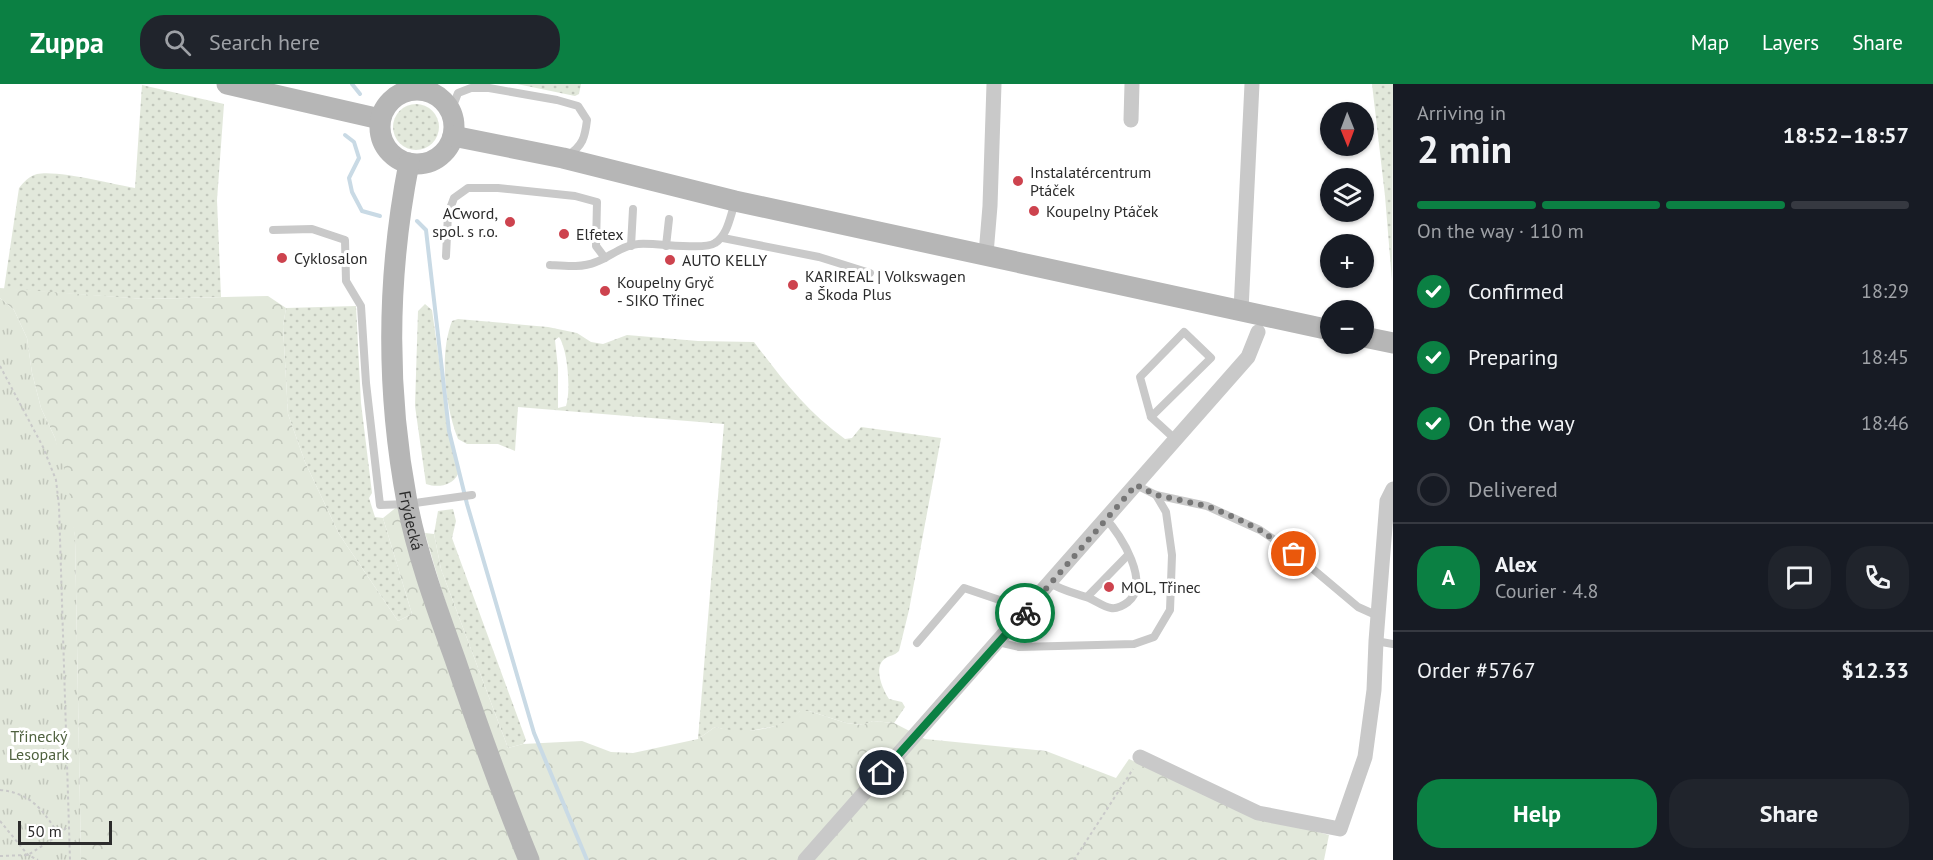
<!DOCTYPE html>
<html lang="en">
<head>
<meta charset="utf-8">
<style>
  :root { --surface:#171b24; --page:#20242c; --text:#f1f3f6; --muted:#9ea1a6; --line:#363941; --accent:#0b8043 }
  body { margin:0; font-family:"PT Sans",sans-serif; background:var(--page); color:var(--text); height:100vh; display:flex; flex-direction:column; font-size:22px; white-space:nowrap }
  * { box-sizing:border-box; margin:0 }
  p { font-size:20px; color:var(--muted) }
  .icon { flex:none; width:33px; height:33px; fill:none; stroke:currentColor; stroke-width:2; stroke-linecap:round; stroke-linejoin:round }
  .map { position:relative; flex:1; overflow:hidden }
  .side { display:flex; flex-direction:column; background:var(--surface); width:540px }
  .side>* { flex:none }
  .needle { width:39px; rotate:179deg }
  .fabs { position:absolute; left:1320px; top:18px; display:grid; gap:12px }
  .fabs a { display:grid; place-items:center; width:54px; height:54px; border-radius:50%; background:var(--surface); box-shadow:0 2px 4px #0004; font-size:30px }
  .scale { position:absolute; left:18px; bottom:15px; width:94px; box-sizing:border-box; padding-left:6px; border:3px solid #2c2c2c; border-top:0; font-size:16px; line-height:21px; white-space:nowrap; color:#2c2c2c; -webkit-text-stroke:4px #fff; paint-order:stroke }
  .pin { position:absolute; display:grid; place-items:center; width:51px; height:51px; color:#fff; margin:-26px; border:3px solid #fff; border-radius:50%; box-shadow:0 2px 6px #0007 }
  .courier { position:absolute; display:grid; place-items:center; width:60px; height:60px; margin:-30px; border:4px solid #0b8043; border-radius:50%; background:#fff; color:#222; box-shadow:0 2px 8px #0007 }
  .head em { font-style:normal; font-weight:700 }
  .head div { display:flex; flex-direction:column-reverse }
  .head { display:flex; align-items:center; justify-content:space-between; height:102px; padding:0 24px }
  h1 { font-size:39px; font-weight:700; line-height:45px }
  .bar { display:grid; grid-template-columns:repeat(4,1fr); gap:9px 6px; align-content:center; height:72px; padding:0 24px }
  .bar i { height:8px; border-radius:4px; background:var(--line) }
  .bar .active { background:var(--accent) }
  .bar p { grid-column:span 4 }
  .line { display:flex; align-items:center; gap:15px; padding:0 24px; border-top:2px solid var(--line) }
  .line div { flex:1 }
  .round { display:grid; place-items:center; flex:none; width:63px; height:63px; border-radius:24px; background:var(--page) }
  ol { padding:0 24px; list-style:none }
  li { display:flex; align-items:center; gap:18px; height:66px }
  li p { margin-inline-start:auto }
  li .icon { padding:6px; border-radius:50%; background:var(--accent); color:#fff; stroke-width:4 }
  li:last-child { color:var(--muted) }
  li i { width:33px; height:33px; border:3px solid var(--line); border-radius:50% }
  .primary-button { display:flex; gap:12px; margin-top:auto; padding:12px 24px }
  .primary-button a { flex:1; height:69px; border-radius:24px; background:var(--accent); color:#fff; font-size:24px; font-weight:700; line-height:69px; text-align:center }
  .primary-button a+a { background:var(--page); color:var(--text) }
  header { display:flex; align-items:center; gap:36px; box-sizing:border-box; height:84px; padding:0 30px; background:var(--accent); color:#fff }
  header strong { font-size:28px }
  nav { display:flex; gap:33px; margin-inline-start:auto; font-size:21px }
  .search { width:420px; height:54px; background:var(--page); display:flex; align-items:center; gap:15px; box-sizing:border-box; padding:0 21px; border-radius:24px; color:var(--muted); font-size:22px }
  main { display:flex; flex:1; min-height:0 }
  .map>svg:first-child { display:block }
  .grass { fill:url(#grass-dots); fill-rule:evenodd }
  .forest { fill:url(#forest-crowns) }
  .park { fill:url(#park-tufts) }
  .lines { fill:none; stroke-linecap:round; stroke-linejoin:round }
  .stream { stroke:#c9dae5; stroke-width:4 }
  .path { stroke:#c9c9c9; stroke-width:2; stroke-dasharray:3 3; stroke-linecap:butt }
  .lane { stroke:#c9c9c9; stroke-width:8 }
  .street { stroke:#c9c9c9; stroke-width:15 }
  .secondary { stroke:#b6b6b6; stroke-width:21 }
  .done { stroke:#767676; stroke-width:6; stroke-dasharray:0 10.8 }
  .route { stroke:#0b8043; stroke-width:8 }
  .poi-dot { fill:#cd434e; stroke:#fff; stroke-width:2 }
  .labels { text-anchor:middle; stroke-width:6; stroke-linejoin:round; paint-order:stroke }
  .poi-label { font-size:16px; fill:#2c2c2c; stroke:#fff; text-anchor:start }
  .street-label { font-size:16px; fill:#2c2c2c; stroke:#fff }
  .park-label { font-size:16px; fill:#4f613f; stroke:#fff }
</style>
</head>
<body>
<header>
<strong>Zuppa</strong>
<div class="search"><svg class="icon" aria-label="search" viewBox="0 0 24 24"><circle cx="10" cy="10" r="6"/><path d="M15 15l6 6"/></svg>Search here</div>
<nav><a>Map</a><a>Layers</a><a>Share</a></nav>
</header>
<main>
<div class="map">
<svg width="1393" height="776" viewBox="0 0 1393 776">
  <defs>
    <pattern id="grass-dots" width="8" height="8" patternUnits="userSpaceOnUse" patternTransform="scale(1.5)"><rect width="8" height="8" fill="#e2e8db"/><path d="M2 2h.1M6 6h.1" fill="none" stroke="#c2c7bc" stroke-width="1.8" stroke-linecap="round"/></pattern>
    <pattern id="forest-crowns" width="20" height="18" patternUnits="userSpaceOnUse" patternTransform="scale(1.5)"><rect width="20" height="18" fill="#e2e8db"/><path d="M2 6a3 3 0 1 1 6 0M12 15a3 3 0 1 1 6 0" fill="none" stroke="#c2c7bc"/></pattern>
    <pattern id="park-tufts" width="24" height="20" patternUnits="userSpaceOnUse" patternTransform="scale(1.5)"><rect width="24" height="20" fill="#e2e8db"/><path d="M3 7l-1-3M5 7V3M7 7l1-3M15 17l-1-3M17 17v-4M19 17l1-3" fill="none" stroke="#c2c7bc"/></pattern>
  </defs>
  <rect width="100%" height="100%" fill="#fff"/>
  <g class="grass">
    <path d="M 517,0 L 581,0 L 579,10 L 575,12 Z"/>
    <path d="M 1372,0 L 1393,0 L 1392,197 L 1385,112 Z"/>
    <path d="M 142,1 L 224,20 L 217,116 L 221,213 L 145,215 L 4,205 L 19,104 C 24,98 29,92 37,90 C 59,86 111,100 135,104 Z"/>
    <circle cx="416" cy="43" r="23"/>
    <path d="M 425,220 L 432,226 L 448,339 L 458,390 C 452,402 438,404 426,400 L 415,322 L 418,227 Z"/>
    <path d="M 356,222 L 361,319 L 372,409 L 369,414 L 375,433 L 383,434 L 412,530 L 398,537 L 339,450 L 305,378 L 288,330 L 283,242 L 286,224 Z"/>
    <path d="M 458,235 L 548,243 L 577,249 L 591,258 L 603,260 L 627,251 L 698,257 L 754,258 C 782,295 807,328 845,355 L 852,354 L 861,343 L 941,354 L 909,526 L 899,567 C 894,572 891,571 886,574 C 872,582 883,606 889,615 L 902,618 L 905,623 L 894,639 L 873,637 L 863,641 L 846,639 L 809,627 L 800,627 L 792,636 L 776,642 L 744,648 L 731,647 L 715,643 L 698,655 L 724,340 L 518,323 L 515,367 L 498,360 L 467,360 L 458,355 C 445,322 439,271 452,237 ZM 559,253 C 568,266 571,307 566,322 L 558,324 L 558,284 L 555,256 Z"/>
    <path d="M 453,425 L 456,437 L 452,454 L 526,656 L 523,660 L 508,664 L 441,485 L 434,450 L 438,427 Z"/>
  </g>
  <g class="forest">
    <path d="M 0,204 L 145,215 L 268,212 L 286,224 L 283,242 L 288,330 L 305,378 L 339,450 L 398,537 L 412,530 L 383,434 L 398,422 L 518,776 L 81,776 L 75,452 L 55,354 L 41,324 L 32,289 L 27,254 L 14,226 L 0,214 Z"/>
    <path d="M 425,449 L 434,450 L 441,485 L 508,664 L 523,660 L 582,657 L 611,668 L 633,669 L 698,655 L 715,643 C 742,650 779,648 800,627 L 809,627 L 846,639 L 862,641 L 873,637 L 894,639 L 925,655 L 1046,667 L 1116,694 L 1129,675 L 1245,728 L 1329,751 L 1324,776 L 539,776 C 496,669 456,560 425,449 Z"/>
  </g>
  <path class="park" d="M 0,214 L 14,226 L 27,254 L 32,289 L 41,324 L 55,354 L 68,398 L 75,452 L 81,776 L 0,776 Z"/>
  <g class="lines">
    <g class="stream">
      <path d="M 352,0 L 360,10"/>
      <path d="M 345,51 L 354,58 L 359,74 L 349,94 L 352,108 L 362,127 L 380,132"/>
      <path d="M 417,137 L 426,146 L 449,347 L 467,420 L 534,649 L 587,776"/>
    </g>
    <g class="path">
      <path d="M 0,282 L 43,363 L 56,396 L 59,422 L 70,776"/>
      <path d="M 0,706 C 31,709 43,726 59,751"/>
      <path d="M 0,737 L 28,771 L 38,776"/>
      <path d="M 0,772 L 28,771 L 59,751 L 68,742"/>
      <path d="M 1074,776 L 1133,685"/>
    </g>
    <g class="lane">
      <path d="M 451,27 L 458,9 L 471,4 L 489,4 L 557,16 L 578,22 L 587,36 C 585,53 583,62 567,72"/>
      <path d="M 273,146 L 312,145 L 345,156 L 346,197 L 361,222 L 366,299 L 380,421 L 408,420 L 472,411"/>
      <path d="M 723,154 L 819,173 L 870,189"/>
      <path d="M 631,162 L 633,125"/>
      <path d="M 666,162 L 669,135"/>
      <path d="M 446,172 L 448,130 L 454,114 L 468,104 L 498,104 L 575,112 L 597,118 L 596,162 L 605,174"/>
      <path d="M 550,181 C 565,182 582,184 596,178 C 610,173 622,161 638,160 C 654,158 703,167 715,159 C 728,151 730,132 735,119"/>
      <path d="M 1151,333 L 1140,293 L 1184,248 L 1211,274 L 1151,333 L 1175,355"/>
      <path d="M 1136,401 L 1156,411 L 1207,422 L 1260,446 L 1295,470 L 1358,523 L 1378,532"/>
      <path d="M 1050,499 C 1063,507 1075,509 1089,514 C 1096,517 1104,523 1111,524 C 1117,525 1124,521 1128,518 C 1151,499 1121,451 1106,435"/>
      <path d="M 1087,513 L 1128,471"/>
      <path d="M 1376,557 L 1393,560"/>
      <path d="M 998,558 L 1019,563 L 1097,561 L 1134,560 L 1154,553 L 1170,526 L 1172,471 L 1166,428 L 1156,411"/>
      <path d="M 917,559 L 964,504 L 1026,525"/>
    </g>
    <g class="street">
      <path d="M 1131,36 L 1132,0"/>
      <path d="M 986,170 L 990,122 L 994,0"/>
      <path d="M 1241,226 L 1252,0"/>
      <path d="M 1140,673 L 1258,729 L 1340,745 L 1365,673 L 1374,606 L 1376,557 L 1387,417 L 1393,405"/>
      <path d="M 805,776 L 1248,273 L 1258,248"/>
    </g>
    <g class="secondary">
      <path d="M 227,0 L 380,35"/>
      <circle cx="417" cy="43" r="37"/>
      <path d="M 453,52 L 563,74 L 735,117 L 1330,246"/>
      <path id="s1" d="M 409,79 C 387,191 386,306 407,418 C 417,471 437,525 455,575 C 478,643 502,710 529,776"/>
      <path d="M 1364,253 L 1393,259"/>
    </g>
  </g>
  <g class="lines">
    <path class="done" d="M 1025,529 L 1136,401 L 1156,411 L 1207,422 L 1236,434 L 1260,446 L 1294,470"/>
    <path class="route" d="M 882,689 L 1025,529"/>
  </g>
  <g class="poi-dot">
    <circle cx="1018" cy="97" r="6"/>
    <circle cx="1034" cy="127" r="6"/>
    <circle cx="510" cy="138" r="6"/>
    <circle cx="564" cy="150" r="6"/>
    <circle cx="282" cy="174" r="6"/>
    <circle cx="670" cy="176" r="6"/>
    <circle cx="793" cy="201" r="6"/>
    <circle cx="605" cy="207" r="6"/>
    <circle cx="1109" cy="503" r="6"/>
  </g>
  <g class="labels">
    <g class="poi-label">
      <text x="1030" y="94">Instalatércentrum<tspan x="1030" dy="18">Ptáček</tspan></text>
      <text x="1046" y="133">Koupelny Ptáček</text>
      <text x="498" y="135" text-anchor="end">ACword,<tspan x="498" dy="18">spol. s r.o.</tspan></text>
      <text x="576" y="156">Elfetex</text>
      <text x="294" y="180">Cyklosalon</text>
      <text x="682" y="182">AUTO KELLY</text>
      <text x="805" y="198">KARIREAL | Volkswagen<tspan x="805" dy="18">a Škoda Plus</tspan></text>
      <text x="617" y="204">Koupelny Gryč<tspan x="617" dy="18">- SIKO Třinec</tspan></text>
      <text x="1121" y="509">MOL, Třinec</text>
    </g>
    <g class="street-label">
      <text dy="6" stroke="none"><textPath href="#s1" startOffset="360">Frýdecká</textPath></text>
    </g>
    <g class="park-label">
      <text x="39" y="658">Třinecký<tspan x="39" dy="18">Lesopark</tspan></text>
    </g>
  </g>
</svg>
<div class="fabs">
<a><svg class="needle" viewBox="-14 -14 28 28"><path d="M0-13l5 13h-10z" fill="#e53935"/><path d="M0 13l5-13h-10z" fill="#9ea1a6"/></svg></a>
<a><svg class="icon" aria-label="layers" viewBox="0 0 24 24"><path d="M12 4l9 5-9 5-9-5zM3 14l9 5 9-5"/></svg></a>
<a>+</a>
<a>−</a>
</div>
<div class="scale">50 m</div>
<div class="pin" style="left:1294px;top:470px;background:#ea580c"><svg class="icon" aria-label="bag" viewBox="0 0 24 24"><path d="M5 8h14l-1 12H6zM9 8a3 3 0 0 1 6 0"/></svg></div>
<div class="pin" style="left:882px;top:689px;background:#1f2937"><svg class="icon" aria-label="home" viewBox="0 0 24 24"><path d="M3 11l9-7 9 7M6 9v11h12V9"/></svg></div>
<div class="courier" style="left:1025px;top:529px"><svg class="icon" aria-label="bike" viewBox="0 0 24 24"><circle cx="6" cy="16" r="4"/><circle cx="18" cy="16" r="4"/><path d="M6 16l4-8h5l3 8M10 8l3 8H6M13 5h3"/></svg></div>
</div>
<section class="side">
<div class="head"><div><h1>2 min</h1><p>Arriving in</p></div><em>18:52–18:57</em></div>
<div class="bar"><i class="active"></i><i class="active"></i><i class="active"></i><i></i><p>On the way · 110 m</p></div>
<ol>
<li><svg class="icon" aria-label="check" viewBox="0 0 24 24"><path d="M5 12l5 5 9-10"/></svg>Confirmed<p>18:29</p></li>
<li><svg class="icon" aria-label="check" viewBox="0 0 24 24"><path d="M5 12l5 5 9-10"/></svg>Preparing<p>18:45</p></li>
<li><svg class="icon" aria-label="check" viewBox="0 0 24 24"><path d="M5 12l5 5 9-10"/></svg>On the way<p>18:46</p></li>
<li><i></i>Delivered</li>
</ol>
<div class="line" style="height:108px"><b class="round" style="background:var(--accent);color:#fff">A</b><div><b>Alex</b><p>Courier · 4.8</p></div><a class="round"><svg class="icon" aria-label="chat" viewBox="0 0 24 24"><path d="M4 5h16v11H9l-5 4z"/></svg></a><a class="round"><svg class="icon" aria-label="phone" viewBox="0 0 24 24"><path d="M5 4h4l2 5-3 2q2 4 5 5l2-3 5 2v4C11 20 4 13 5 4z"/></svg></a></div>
<div class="line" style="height:78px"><div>Order #5767</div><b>$12.33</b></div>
<div class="primary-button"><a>Help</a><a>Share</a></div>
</section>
</main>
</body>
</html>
